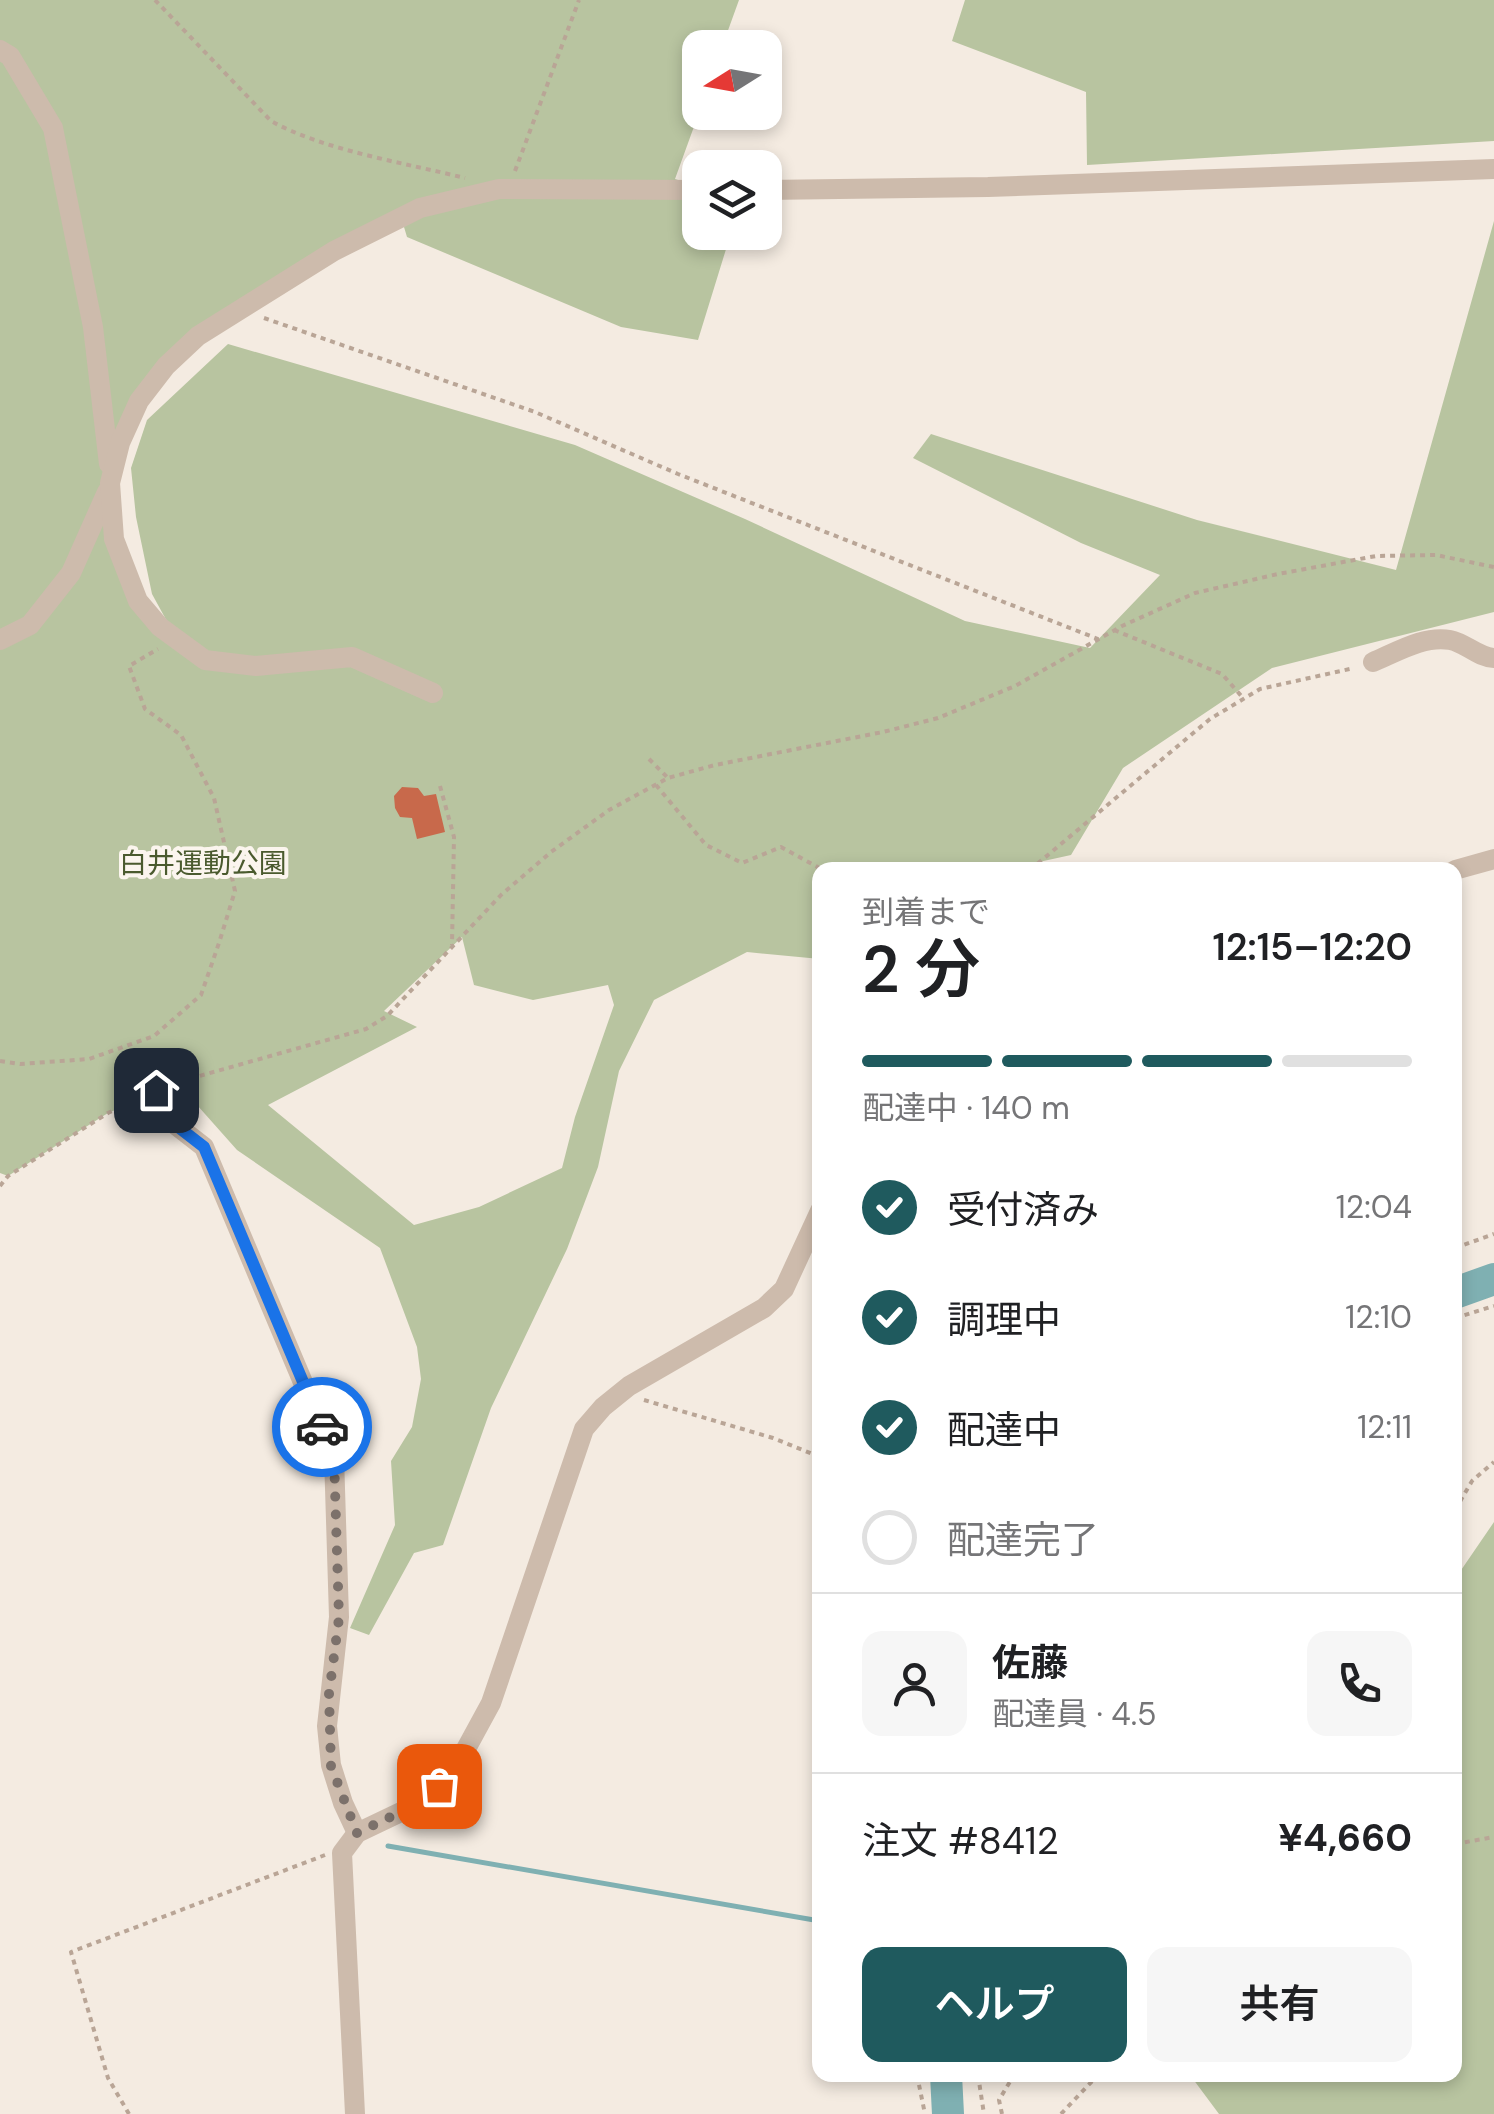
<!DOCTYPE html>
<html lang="ja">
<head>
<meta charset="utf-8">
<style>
  :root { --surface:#fff; --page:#f6f6f6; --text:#202124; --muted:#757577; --line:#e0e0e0; --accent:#1f5a5e }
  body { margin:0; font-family:"DM Sans","Noto Sans JP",sans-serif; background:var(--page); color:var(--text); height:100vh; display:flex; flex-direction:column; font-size:38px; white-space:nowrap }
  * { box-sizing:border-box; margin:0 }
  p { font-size:32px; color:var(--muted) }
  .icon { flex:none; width:55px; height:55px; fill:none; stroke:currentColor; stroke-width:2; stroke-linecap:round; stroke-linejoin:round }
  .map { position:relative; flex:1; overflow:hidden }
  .panel { position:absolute; left:812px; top:862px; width:650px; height:1220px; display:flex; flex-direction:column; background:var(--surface); border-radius:20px; box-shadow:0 5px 15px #0003 }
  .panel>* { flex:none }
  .needle { width:65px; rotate:259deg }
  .buttons { position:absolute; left:682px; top:30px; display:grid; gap:20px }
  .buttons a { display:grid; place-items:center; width:100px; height:100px; border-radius:20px; background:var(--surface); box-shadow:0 5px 15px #0003; font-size:50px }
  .pin { position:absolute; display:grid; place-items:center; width:85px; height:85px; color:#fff; margin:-42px; border-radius:20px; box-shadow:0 5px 15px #0006 }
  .courier { position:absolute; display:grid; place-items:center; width:100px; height:100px; margin:-50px; border:8px solid #1a73e8; border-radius:50%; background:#fff; color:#222; box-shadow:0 2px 12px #0007 }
  .headline em { font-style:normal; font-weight:600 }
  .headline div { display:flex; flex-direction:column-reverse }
  .headline { display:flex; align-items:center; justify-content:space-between; height:170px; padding:0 50px }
  h1 { font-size:65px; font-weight:600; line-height:75px }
  .bar { display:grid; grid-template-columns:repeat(4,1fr); gap:15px 10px; align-content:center; height:120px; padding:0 50px }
  .bar i { height:12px; border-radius:8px; background:var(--line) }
  .bar .selected { background:var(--accent) }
  .bar p { grid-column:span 4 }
  .line { display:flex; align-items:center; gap:25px; padding:0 50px; border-top:2px solid var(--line) }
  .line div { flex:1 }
  .round { display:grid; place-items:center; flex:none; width:105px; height:105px; border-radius:20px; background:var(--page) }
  ol { padding:0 50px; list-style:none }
  li { display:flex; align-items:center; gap:30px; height:110px }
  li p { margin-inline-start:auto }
  li .icon { padding:10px; border-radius:50%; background:var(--accent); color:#fff; stroke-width:4 }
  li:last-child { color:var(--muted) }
  li i { width:55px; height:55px; border:5px solid var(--line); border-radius:50% }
  .cta { display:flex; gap:20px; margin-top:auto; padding:20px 50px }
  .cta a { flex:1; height:115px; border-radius:20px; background:var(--accent); color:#fff; font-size:40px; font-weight:600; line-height:115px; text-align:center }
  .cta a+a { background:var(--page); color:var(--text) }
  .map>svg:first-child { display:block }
  .green { fill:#b8c4a0; fill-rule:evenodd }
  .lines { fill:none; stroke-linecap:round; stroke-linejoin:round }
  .stream { stroke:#7fb0b2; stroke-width:5 }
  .river { stroke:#7fb0b2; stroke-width:32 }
  .building { fill:#c8694b }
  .path { stroke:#b9a596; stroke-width:4; stroke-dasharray:5 5; stroke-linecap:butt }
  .minor { stroke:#cdbbac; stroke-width:20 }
  .done { stroke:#7c716b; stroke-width:10; stroke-dasharray:0 18 }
  .route { stroke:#1a73e8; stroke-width:12 }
  .labels { text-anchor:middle; stroke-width:8; stroke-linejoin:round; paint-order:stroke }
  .park-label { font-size:28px; fill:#4a5a2e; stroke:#fbf5ee }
</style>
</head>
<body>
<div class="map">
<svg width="1494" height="2114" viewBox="0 0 1494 2114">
  <rect width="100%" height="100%" fill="#f4ebe1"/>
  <g class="green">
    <path d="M 0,0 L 739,0 L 722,47 L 700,48 L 700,110 L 675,179 L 700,187 L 700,232 L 731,233 L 698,340 L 621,327 L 407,237 L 401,217 L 166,366 L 110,483 L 138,601 L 175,636 L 152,594 L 136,517 L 131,468 L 147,420 L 228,344 L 575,445 L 745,519 L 965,621 L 1090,648 L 1160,575 L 1081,543 L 913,458 L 931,434 L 1197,520 L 1396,570 L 1494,221 L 1494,612 L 1272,668 L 1123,768 L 1071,855 L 1002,870 L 820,870 L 820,959 L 747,952 L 654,1000 L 619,1071 L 598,1167 L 567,1249 L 491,1408 L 443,1545 L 414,1553 L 369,1635 L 350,1628 L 395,1525 L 391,1461 L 412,1427 L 421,1379 L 417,1347 L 380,1248 L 237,1150 L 189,1096 L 162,1091 L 108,1113 L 8,1176 L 0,1173 ZM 462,937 L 474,985 L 533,1000 L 608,985 L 614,1005 L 575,1117 L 562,1168 L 479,1207 L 414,1225 L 268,1105 L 417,1027 L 384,1011 Z"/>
    <path d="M 965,0 L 1494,0 L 1494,141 L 1087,165 L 1086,92 L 952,41 Z"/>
    <path d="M 1494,1522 L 1494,2114 L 1219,2114 L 1190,2075 L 1455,2075 L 1455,1579 Z"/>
  </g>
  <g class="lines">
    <path class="stream" d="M 388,1846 L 820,1921"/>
    <g class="river">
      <path d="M 1455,1293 L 1494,1279"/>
      <path d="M 946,2075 L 948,2114"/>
    </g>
  </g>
  <path class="building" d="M 402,787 L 418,788 L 424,796 L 436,794 L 445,832 L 417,839 L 412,818 L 400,817 L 395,808 L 394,796 Z"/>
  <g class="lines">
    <g class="path">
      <path d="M 155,0 L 271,121 C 323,150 405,163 465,178"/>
      <path d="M 515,171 L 579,0"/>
      <path d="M 264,318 L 535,412 L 678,474 L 1098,639"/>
      <path d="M 1114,630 L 1222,674 L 1244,699"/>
      <path d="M 649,759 L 667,777"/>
      <path d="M 656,785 L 706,845 L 742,863 L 781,847 L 823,870"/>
      <path d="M 440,786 L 454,837 L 452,945"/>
      <path d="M 1030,870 L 1210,719 L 1260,689 L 1354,668"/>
      <path d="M 0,1061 L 20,1064 L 89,1059 L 154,1036 L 201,995 L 219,943 L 235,891 L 214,798 L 181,735 L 145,709 L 129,666 L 158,649"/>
      <path d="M 171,1084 L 366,1029 L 387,1016 L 501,895 L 551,852 L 609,810 L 668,778 L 715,765 L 883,732 L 938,718 L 1015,686 L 1122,626 L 1195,593 L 1278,574 L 1376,556 L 1436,555 L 1494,567"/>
      <path d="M 0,1186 L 8,1176 L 108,1113 L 139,1098"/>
      <path d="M 1455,1248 L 1494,1234"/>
      <path d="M 1455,1318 L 1494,1306"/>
      <path d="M 644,1400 L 773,1438 L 820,1457"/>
      <path d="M 1455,1510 L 1472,1481 L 1494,1462"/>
      <path d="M 1455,1844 L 1494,1837"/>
      <path d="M 917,2075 L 925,2114"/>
      <path d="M 978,2075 L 984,2114"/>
      <path d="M 129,2114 L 108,2078 L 71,1952 L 325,1855"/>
      <path d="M 1002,2114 L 999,2100 L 1014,2075"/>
      <path d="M 1061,2114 L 1098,2075"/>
    </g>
    <g class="minor">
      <path d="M 0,50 L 10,56 L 53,128 L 93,327 L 109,464"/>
      <path d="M 765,190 L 988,187 L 1494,169"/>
      <path d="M 0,640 L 30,625 L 71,573 L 107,492"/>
      <path d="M 1373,662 C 1395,653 1424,635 1450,640 C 1466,643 1477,657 1494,658"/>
      <path d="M 433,693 L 352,657 L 256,666 L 205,660 L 160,627 L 138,601 L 114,539 L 110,483 L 120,443 L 139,401 L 166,366 L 198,336 L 334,251 L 420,208 L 499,189 L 700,190"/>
      <path d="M 1455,870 L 1494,859"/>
      <path d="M 155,1091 L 168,1119 L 204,1147 L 334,1456 L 339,1617 L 327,1726 L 331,1765 L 343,1803 L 357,1833"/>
      <path d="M 355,2114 L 342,1853 L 357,1833 L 424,1801 L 454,1771 L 491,1703 L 584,1429 L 603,1407 L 629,1386 L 764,1308 L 784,1289 L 820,1211"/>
    </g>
  </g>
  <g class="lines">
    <path class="done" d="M 322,1427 L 334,1456 L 339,1618 L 329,1694 L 331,1766 L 357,1833 L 424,1801 L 439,1786"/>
    <path class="route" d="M 156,1090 L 168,1119 L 204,1147 L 322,1427"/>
  </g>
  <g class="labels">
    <g class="park-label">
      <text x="203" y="873">白井運動公園</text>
    </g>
  </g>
</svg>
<div class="buttons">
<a><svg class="needle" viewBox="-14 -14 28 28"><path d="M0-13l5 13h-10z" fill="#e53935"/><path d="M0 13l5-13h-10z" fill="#757577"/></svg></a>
<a><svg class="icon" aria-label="layers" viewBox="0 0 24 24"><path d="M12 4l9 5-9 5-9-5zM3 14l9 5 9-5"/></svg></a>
</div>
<div class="pin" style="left:439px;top:1786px;background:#ea580c"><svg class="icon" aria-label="bag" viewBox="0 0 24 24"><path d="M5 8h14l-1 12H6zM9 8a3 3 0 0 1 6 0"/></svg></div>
<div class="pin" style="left:156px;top:1090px;background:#1f2937"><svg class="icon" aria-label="home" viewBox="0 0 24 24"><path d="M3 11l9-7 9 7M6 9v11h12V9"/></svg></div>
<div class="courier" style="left:322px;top:1427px"><svg class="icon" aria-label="car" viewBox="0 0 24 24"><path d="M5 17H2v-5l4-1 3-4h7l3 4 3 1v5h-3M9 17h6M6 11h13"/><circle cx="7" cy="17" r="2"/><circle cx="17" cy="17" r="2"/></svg></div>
<section class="panel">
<div class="headline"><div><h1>2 分</h1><p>到着まで</p></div><em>12:15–12:20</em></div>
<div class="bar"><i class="selected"></i><i class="selected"></i><i class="selected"></i><i></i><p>配達中 · 140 m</p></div>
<ol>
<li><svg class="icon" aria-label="check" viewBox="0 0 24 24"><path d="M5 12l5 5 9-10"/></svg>受付済み<p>12:04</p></li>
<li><svg class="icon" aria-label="check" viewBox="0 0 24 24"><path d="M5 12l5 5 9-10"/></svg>調理中<p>12:10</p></li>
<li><svg class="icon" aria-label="check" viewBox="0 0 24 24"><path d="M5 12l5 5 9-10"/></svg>配達中<p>12:11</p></li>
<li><i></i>配達完了</li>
</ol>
<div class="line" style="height:180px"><a class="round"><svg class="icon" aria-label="person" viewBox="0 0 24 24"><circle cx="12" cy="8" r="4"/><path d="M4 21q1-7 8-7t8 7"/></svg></a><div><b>佐藤</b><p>配達員 · 4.5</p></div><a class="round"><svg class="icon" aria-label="phone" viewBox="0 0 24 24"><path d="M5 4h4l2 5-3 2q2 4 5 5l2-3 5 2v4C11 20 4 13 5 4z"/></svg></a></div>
<div class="line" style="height:130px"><div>注文 #8412</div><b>¥4,660</b></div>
<div class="cta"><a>ヘルプ</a><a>共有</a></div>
</section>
</div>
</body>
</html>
